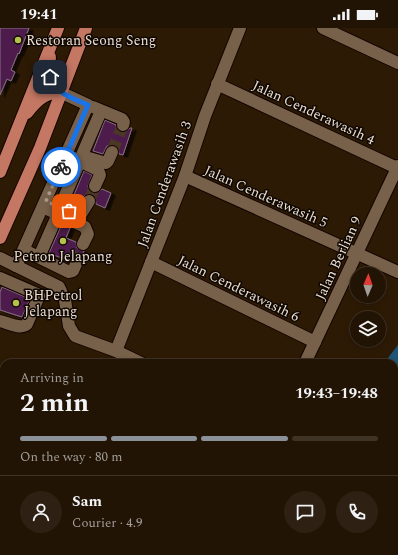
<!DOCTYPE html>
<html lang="en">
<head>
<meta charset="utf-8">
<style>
  :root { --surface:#221404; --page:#2e2113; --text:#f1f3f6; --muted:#a29e9a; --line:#3f3326; --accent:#8c9099 }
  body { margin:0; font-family:Spectral,serif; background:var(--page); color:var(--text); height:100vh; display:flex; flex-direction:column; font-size:15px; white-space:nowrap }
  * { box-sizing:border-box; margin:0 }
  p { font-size:13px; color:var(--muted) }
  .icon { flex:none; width:22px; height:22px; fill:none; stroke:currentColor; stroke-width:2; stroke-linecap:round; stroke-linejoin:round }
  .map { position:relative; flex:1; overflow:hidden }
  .sheet { position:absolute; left:0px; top:331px; width:398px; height:196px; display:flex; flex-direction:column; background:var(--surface); border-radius:12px 12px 0 0; box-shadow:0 2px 6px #0003,0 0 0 1px var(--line) }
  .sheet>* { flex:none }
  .needle { width:26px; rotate:2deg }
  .buttons { position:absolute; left:350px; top:239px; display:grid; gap:8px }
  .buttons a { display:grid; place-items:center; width:36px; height:36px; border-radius:50%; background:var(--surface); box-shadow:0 2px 6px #0003,0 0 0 1px var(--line); font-size:20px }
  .pin { position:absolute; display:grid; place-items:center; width:34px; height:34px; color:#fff; margin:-17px; border-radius:8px; box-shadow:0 2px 6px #0006 }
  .courier { position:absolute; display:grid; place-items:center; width:40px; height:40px; margin:-20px; border:3px solid #1a73e8; border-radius:50%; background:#fff; color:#222; box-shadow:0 1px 5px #0007 }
  .head em { font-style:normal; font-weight:700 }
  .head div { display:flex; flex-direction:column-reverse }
  .head { display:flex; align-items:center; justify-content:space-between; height:68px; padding:0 20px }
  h1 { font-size:26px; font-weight:700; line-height:30px }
  .bar { display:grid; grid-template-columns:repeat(4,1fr); gap:6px 4px; align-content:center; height:48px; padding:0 20px }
  .bar i { height:5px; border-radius:3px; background:var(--line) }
  .bar .on { background:var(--accent) }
  .bar p { grid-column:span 4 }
  .line { display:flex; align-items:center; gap:10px; padding:0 20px; border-top:1px solid var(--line) }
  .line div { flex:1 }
  .round { display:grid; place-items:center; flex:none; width:42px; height:42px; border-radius:21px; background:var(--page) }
  .status { display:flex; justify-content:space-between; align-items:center; height:28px; padding:0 20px; background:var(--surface); direction:ltr }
  .status svg { height:11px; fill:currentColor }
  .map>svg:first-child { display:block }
  .water { fill:#1e5476 }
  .building { fill:#4e1e4e; stroke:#866e85; filter:url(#shadow) }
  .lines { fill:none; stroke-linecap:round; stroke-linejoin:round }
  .minor-tunnel { stroke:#4a3724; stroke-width:12; stroke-dasharray:12 6; stroke-linecap:butt }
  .minor-casing { stroke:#140400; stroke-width:14 }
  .major-casing { stroke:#140400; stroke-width:14 }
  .minor { stroke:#78614a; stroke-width:12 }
  .major { stroke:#c47763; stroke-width:12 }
  .done { stroke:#a8998a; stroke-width:4; stroke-dasharray:0 7.2 }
  .route { stroke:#1a73e8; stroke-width:5 }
  .poi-dot { fill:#b4c24a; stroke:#0f0702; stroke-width:1.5 }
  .labels { text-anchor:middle; stroke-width:3; stroke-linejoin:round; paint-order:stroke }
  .poi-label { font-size:14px; fill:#ebded1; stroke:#0f0702; text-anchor:start }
  .street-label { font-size:14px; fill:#ebded1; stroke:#0f0702 }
</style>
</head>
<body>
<div class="status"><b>19:41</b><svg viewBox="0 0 49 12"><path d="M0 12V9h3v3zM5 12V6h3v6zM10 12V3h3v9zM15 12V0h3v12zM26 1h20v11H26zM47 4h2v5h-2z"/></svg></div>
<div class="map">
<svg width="398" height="527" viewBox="0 0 398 527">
  <defs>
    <filter id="shadow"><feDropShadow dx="4.5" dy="2.5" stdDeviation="0" flood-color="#0009"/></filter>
  </defs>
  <rect width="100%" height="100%" fill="#2d1a05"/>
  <path class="water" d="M 398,317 L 398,527 L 370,527 L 364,523 L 394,523 L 394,335 L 384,335 Z"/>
  <g class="building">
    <path d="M 0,0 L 29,0 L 19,26 L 18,25 L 11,42 L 15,44 L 11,53 L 7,51 L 0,67 Z"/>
    <path d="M 105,92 L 116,97 L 117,102 L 121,104 L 125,104 L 130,100 L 132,100 L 123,127 L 119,126 L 118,119 L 112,117 L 107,118 L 103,126 L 93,123 Z"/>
    <path d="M 84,143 L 92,147 L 88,158 L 89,162 L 92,165 L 96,165 L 102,161 L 111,165 L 105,180 L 96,176 L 95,169 L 90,166 L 86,166 L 83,169 L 78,177 L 71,174 Z"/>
    <path d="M 62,196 L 70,200 L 66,210 L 76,214 L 77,220 L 84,223 L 81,231 L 75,229 L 69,233 L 49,225 Z"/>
    <path d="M 2,259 L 30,271 L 22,289 L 0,282 L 0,264 Z"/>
  </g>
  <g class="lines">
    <g class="minor-tunnel">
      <path d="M 112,124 L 123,97"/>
      <path d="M 89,173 L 95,158"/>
      <path d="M 76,236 L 83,216"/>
    </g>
    <defs>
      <g id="minor">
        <path d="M 323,0 L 398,35"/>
        <path d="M 217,56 L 397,140"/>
        <path d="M 93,79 L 122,91 L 124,94 L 123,97"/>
        <path d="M 67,127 L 98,142 L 100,147 L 95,158"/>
        <path d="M 82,127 L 101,83"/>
        <path d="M 89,130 L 106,135 L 108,133 L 112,124"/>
        <path d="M 185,148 L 398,244"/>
        <path d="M 43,179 L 85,199 L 88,206 L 83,216"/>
        <path d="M 60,179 L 80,133"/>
        <path d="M 63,180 L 77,186 L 81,186 L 89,173"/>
        <path d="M 24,222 L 69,244 L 73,243 L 76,236"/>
        <path d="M 39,229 L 58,186"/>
        <path d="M 0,230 L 59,259 L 65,272 L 69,298 L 75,308 L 116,323 L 141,335"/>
        <path d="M 151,234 L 315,314"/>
        <path d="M 16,238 L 88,77 L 62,65"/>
        <path d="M 0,250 L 37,266 L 39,268 L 27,296 C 21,302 8,295 0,293"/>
        <path d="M 116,323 L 185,148 L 205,88 L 240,0"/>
        <path d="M 305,335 L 398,138"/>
        <path d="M 0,401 L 4,403"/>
        <path d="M 0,427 L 4,429"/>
        <path d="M 215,527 L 217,523"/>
      </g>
      <g id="major">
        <path d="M 50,29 C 48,44 50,56 62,65"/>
        <path d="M 27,85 C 36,73 46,63 62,65"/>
        <path d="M 0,144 L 58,0"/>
        <path d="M 0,210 L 40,120 L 86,0"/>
      </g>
    </defs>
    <use href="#minor" class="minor-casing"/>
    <use href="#major" class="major-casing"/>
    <use href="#minor" class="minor"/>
    <use href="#major" class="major"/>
  </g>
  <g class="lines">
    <path class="done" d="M 61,139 L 46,173 L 69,183"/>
    <path class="route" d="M 50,49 C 56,66 73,70 88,77 L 61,139"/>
  </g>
  <g class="poi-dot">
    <circle cx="18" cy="12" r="4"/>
    <circle cx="63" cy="213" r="4"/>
    <circle cx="16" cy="275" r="4"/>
  </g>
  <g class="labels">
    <g class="poi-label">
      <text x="26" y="17">Restoran Seong Seng</text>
      <text x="63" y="233" text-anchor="middle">Petron Jelapang</text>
      <text x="24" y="272">BHPetrol<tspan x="24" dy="16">Jelapang</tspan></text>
    </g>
    <g class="street-label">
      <text transform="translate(314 84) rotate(25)" y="5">Jalan Cenderawasih 4</text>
      <text transform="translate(164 156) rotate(-70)" y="5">Jalan Cenderawasih 3</text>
      <text transform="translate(266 168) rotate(24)" y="5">Jalan Cenderawasih 5</text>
      <text transform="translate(338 230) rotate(-65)" y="5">Jalan Berlian 9</text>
      <text transform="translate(239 260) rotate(26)" y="5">Jalan Cenderawasih 6</text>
    </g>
  </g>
</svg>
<div class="buttons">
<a><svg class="needle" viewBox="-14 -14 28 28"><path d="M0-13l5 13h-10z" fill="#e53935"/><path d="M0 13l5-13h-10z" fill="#a29e9a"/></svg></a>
<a><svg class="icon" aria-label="layers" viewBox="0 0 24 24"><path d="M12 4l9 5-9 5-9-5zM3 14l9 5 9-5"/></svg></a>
</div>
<div class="pin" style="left:69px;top:183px;background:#ea580c"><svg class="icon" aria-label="bag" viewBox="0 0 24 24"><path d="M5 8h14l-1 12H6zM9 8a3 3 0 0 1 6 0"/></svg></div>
<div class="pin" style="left:50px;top:49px;background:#1f2937"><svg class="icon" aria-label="home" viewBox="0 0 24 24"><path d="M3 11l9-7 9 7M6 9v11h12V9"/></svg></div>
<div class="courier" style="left:61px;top:139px"><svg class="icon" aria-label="bike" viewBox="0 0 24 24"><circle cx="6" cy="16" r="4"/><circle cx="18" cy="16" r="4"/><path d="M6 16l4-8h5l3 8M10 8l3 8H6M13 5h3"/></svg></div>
<section class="sheet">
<div class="head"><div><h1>2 min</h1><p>Arriving in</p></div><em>19:43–19:48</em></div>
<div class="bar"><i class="on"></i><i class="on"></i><i class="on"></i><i></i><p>On the way · 80 m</p></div>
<div class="line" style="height:72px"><a class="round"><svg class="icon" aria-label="person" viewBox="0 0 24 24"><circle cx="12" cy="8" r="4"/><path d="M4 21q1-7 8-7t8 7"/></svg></a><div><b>Sam</b><p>Courier · 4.9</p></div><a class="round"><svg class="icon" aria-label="chat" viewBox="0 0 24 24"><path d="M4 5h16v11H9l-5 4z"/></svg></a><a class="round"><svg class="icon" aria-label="phone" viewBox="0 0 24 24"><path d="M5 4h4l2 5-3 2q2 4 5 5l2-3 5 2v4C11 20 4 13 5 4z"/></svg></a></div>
</section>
</div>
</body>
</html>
